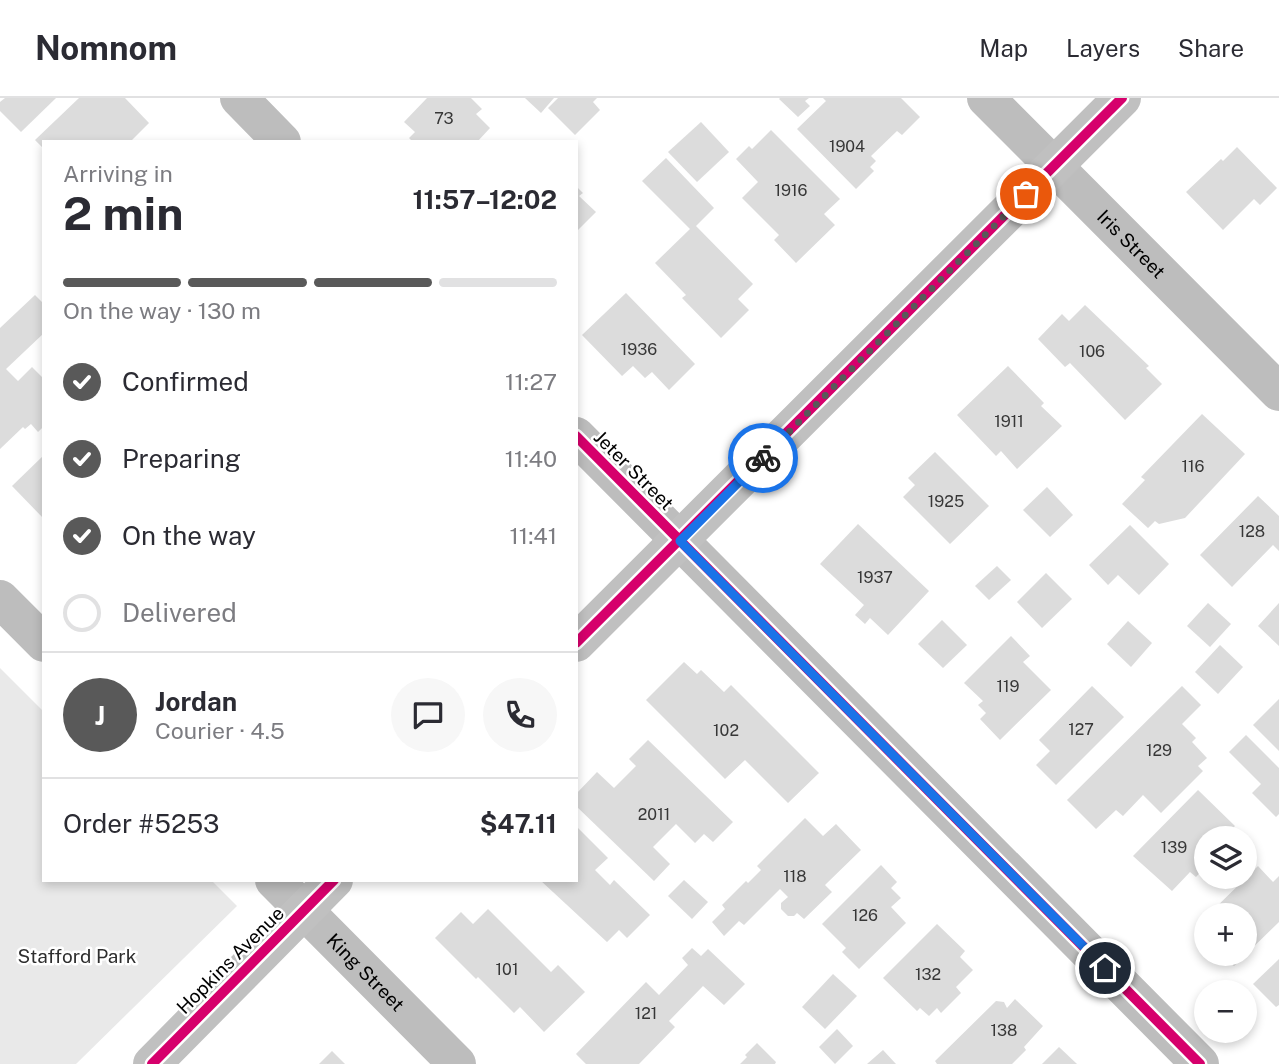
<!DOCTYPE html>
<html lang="en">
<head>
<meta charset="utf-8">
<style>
  :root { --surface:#fff; --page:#f7f7f7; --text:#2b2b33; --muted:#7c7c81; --line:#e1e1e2; --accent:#595959 }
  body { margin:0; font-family:"Public Sans",sans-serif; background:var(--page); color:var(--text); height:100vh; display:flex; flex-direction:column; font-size:26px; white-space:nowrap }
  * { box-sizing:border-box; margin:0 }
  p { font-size:23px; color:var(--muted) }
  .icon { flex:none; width:38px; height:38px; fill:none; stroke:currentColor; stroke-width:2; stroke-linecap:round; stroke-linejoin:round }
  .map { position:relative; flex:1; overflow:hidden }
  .side { position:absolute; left:42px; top:42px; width:536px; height:742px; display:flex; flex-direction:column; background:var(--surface); border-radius:0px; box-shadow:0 4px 10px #0003 }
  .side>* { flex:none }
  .tools { position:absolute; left:1194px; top:728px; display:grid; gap:14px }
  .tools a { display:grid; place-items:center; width:63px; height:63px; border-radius:50%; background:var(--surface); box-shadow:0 4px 10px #0003; font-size:35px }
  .pin { position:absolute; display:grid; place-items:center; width:60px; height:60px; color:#fff; margin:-30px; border:4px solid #fff; border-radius:50%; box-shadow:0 2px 7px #0007 }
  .courier { position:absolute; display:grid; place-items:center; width:70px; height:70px; margin:-35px; border:5px solid #1a73e8; border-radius:50%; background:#fff; color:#222; box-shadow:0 2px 9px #0007 }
  .overview em { font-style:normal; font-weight:700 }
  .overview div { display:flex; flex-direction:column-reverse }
  .overview { display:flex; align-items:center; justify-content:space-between; height:119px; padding:0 21px }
  h1 { font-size:46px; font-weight:700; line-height:52px }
  .bar { display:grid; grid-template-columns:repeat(4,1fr); gap:10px 7px; align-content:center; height:84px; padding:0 21px }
  .bar i { height:9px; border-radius:5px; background:var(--line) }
  .bar .selected { background:var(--accent) }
  .bar p { grid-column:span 4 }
  .line { display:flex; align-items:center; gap:18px; padding:0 21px; border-top:2px solid var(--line) }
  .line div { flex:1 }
  .round { display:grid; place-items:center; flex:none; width:74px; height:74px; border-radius:37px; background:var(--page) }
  ol { padding:0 21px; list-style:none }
  li { display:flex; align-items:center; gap:21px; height:77px }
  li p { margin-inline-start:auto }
  li .icon { padding:7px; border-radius:50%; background:var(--accent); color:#fff; stroke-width:4 }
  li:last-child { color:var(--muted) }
  li i { width:38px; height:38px; border:4px solid var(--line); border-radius:50% }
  header { display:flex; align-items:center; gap:42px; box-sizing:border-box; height:98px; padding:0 35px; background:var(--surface); border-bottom:2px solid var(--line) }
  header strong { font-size:33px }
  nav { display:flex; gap:38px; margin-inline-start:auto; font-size:24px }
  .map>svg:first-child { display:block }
  .green { fill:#e9e9e9 }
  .building { fill:#dcdcdc }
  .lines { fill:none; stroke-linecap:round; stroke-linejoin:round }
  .street { stroke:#bdbdbd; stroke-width:38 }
  .secondary { stroke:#c0c0c0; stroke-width:38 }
  .cycleway-casing { stroke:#fff; stroke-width:15 }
  .cycleway { stroke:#d6006c; stroke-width:10 }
  .done { stroke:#595959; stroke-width:7; stroke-dasharray:0 12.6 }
  .route { stroke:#1a73e8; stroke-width:9 }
  .labels { text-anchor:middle; stroke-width:5; stroke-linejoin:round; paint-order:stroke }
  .number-label { font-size:16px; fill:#373737 }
  .street-label { font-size:19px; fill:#000; stroke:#fff }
  .park-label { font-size:19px; fill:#2e2e2e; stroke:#fff }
</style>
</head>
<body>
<header>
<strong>Nomnom</strong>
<nav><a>Map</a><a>Layers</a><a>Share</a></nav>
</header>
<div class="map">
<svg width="1279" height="966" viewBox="0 0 1279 966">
  <rect width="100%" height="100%" fill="#fff"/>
  <path class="green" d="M 0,570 L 44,614 L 44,782 L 211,782 L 237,808 L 76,966 L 0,966 Z"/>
  <g class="building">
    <path d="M 5,0 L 56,0 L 21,34 L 0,13 L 0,4 Z"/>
    <path d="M 79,0 L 125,0 L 149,25 L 130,44 L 44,44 L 44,51 L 35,42 Z"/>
    <path d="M 427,0 L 471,0 L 482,11 L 476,16 L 490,30 L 477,44 L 413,44 L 409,40 L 415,34 L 404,24 Z"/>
    <path d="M 525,0 L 554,0 L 541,15 Z"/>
    <path d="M 558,0 L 597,0 L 593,4 L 600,12 L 575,37 L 548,10 Z"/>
    <path d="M 780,0 L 809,0 L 805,3 L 810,8 L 798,19 L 779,1 Z"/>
    <path d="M 823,0 L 901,0 L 920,19 L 902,37 L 897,33 L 871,58 L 876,63 L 870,69 L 874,73 L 856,91 L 797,31 L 826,3 Z"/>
    <path d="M 701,24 L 729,54 L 697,84 L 668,54 Z"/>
    <path d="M 771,32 L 840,101 L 824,116 L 835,127 L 796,165 L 774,142 L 779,137 L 742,100 L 758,84 L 736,61 L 749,48 L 752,51 Z"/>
    <path d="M 1237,49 L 1277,90 L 1260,107 L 1254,101 L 1223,132 L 1186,94 L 1221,61 L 1223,63 Z"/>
    <path d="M 666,60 L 714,110 L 696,128 L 753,186 L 738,201 L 749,212 L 721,240 L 682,200 L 686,197 L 655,165 L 690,131 L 642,83 Z"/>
    <path d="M 576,88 L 583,95 L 579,98 L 596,114 L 576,134 Z"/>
    <path d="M 626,195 L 695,266 L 669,292 L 652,274 L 645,280 L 633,268 L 622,278 L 582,237 Z"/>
    <path d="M 35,197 L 44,206 L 44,235 L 6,271 L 18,283 L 32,269 L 44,281 L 44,328 L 38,334 L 31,326 L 25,331 L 23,329 L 0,351 L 0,230 Z"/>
    <path d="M 1085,207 L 1149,268 L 1146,270 L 1162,286 L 1125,322 L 1070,265 L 1065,269 L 1038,241 L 1062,216 L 1069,223 Z"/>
    <path d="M 1008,268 L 1044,305 L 1041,308 L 1062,328 L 1017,371 L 1001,353 L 996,358 L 957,317 Z"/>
    <path d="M 1202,316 L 1245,356 L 1185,420 L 1159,426 L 1155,423 L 1148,430 L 1122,406 L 1145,382 L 1141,379 Z"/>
    <path d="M 935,354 L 989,408 L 950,446 L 903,399 L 915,387 L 908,380 Z"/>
    <path d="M 44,357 L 44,421 L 12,388 Z"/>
    <path d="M 1047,389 L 1073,417 L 1050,439 L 1023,412 Z"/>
    <path d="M 1258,398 L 1279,418 L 1279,453 L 1273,447 L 1232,489 L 1200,457 Z"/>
    <path d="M 858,426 L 929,493 L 888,537 L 870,520 L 865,526 L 855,517 L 864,507 L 820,466 Z"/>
    <path d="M 1130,427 L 1169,466 L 1139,497 L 1118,477 L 1108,487 L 1089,467 Z"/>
    <path d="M 997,468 L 1011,482 L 989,502 L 975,488 Z"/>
    <path d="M 1046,475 L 1072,501 L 1042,530 L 1017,504 Z"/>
    <path d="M 1208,505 L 1231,526 L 1210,549 L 1187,528 Z"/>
    <path d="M 1279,505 L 1279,548 L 1258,528 Z"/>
    <path d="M 942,522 L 967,547 L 943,570 L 918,546 Z"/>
    <path d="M 1128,523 L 1152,545 L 1131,569 L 1107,546 Z"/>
    <path d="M 1011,538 L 1030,558 L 1023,564 L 1051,592 L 1000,642 L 980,621 L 986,615 L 978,607 L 983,603 L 964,585 Z"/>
    <path d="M 1220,547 L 1243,569 L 1218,596 L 1195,574 Z"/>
    <path d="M 684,564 L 697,576 L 701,572 L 724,594 L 731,587 L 819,675 L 788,705 L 745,662 L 725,681 L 646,602 Z"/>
    <path d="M 1092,588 L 1124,619 L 1056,687 L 1036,667 L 1050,653 L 1039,642 Z"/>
    <path d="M 1182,588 L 1201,607 L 1182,626 L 1196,640 L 1192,644 L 1207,660 L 1198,668 L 1203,673 L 1161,715 L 1143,697 L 1123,718 L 1116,712 L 1096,731 L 1067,702 Z"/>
    <path d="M 1279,601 L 1279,653 L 1253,627 Z"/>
    <path d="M 1246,637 L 1279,670 L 1279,716 L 1276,719 L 1252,695 L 1261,686 L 1229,654 Z"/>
    <path d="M 648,642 L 733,724 L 713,744 L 704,736 L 695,745 L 676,726 L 653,749 L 670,766 L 654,783 L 576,708 L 576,696 L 597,674 L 614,690 L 636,668 L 629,661 Z"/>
    <path d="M 1198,692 L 1235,728 L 1223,740 L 1206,740 L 1206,768 L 1196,779 L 1190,774 L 1172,793 L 1133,758 Z"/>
    <path d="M 805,720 L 823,738 L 836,726 L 861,752 L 825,787 L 832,794 L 804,821 L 797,815 L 794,818 L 788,818 L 781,811 L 781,805 L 788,799 L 780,791 L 744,827 L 739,823 L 724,838 L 712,824 L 725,811 L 722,807 L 746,783 L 748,785 L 761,772 L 757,768 Z"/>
    <path d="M 576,728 L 608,760 L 595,772 L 610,787 L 614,782 L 650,817 L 627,840 L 619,832 L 607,844 L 540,782 L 576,782 Z"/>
    <path d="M 881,767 L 897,784 L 891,790 L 901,800 L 891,809 L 906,825 L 859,871 L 842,854 L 846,850 L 822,826 Z"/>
    <path d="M 1258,768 L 1273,784 L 1279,778 L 1279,824 L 1234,868 L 1222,856 L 1244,856 L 1244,817 L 1208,817 Z"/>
    <path d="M 684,782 L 708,804 L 692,821 L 668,798 Z"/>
    <path d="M 488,811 L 551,874 L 558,867 L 585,894 L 544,934 L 520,909 L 514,915 L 478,879 L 476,881 L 435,840 L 461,814 L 473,826 Z"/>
    <path d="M 1206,820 L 1206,840 L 1196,830 Z"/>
    <path d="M 937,826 L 965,853 L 960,859 L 973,872 L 956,889 L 961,895 L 941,915 L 937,910 L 929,918 L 920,910 L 917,913 L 883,880 Z"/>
    <path d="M 692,850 L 701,858 L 708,851 L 745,886 L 724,907 L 703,888 L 669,923 L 675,929 L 639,966 L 586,966 L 576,956 L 646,884 L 659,897 L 688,867 L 682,860 Z"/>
    <path d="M 1279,861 L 1279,907 L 1276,909 L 1253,886 Z"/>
    <path d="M 833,876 L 857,898 L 825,931 L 802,909 Z"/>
    <path d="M 1015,901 L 1043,928 L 1024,949 L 1026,952 L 1012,966 L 937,966 L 935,963 L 996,903 L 1004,904 L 1007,910 Z"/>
    <path d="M 837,931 L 853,948 L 835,966 L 819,949 Z"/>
    <path d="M 757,945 L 776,964 L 775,966 L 740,966 L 747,959 L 745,957 Z"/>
    <path d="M 1059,949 L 1077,966 L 1042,966 Z"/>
    <path d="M 883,952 L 896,966 L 867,966 Z"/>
    <path d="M 332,953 L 345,966 L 319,966 Z"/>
  </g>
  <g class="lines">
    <g class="street">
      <path d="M 239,0 L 282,44"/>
      <path id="s1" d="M 986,0 L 1279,294"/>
      <path d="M 576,338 L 1200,966"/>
      <path d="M 0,501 L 44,545"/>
      <path id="s2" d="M 274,782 L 457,966"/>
    </g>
    <g class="secondary">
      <path d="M 576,545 L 1122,0"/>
      <path d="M 152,966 L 334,782"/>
    </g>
    <defs>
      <g id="cycleway">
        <path d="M 576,338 L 1200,966"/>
        <path d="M 576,545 L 1122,0"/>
        <path d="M 152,966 L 334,782"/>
      </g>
    </defs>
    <use href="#cycleway" class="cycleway-casing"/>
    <use href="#cycleway" class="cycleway"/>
  </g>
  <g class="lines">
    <path class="done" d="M 763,360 L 1026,96"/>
    <path class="route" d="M 763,360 L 680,443 L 1105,870"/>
  </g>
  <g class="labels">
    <g class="number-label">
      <text x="444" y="26">73</text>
      <text x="847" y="54">1904</text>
      <text x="791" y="98">1916</text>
      <text x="639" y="257">1936</text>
      <text x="1092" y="259">106</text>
      <text x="1009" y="329">1911</text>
      <text x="1193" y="374">116</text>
      <text x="946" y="409">1925</text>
      <text x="1252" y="439">128</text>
      <text x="875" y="485">1937</text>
      <text x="1008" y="594">119</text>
      <text x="1081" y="637">127</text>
      <text x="726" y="638">102</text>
      <text x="1159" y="658">129</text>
      <text x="654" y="722">2011</text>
      <text x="1174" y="755">139</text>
      <text x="795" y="784">118</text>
      <text x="865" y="823">126</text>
      <text x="507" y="877">101</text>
      <text x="928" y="882">132</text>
      <text x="646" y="921">121</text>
      <text x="1004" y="938">138</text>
    </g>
    <g class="street-label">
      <text dy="7" stroke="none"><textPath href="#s1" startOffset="206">Iris Street</textPath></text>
      <text transform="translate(634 372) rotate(45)" y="7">Jeter Street</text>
      <text transform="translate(230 862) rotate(-45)" y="7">Hopkins Avenue</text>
      <text dy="7" stroke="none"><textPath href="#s2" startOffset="130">King Street</textPath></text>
    </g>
    <g class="park-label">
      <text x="77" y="865">Stafford Park</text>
    </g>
  </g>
</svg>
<div class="tools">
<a><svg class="icon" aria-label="layers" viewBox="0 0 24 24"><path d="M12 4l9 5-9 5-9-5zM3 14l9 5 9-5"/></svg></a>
<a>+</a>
<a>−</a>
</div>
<div class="pin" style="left:1026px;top:96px;background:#ea580c"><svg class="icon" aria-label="bag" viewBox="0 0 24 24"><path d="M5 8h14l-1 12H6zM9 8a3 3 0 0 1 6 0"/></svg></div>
<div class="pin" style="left:1105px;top:870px;background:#1f2937"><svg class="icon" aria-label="home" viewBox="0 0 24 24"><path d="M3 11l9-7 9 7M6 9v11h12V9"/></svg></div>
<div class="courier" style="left:763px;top:360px"><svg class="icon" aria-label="bike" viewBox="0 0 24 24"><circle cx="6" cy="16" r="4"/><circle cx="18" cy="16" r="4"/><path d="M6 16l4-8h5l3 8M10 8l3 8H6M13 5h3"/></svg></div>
<section class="side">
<div class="overview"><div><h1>2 min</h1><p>Arriving in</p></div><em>11:57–12:02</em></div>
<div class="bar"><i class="selected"></i><i class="selected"></i><i class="selected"></i><i></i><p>On the way · 130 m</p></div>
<ol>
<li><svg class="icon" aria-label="check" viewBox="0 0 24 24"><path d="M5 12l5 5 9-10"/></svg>Confirmed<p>11:27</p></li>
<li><svg class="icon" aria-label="check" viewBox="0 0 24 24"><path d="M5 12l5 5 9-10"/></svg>Preparing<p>11:40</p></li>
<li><svg class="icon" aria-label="check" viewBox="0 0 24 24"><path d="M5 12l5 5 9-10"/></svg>On the way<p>11:41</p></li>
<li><i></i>Delivered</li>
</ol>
<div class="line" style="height:126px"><b class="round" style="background:var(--accent);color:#fff">J</b><div><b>Jordan</b><p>Courier · 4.5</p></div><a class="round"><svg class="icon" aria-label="chat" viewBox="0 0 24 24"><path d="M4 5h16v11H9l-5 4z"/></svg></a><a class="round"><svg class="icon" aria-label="phone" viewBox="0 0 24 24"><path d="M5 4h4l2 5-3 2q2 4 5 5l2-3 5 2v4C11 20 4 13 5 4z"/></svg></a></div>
<div class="line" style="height:91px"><div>Order #5253</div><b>$47.11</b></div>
</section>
</div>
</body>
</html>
